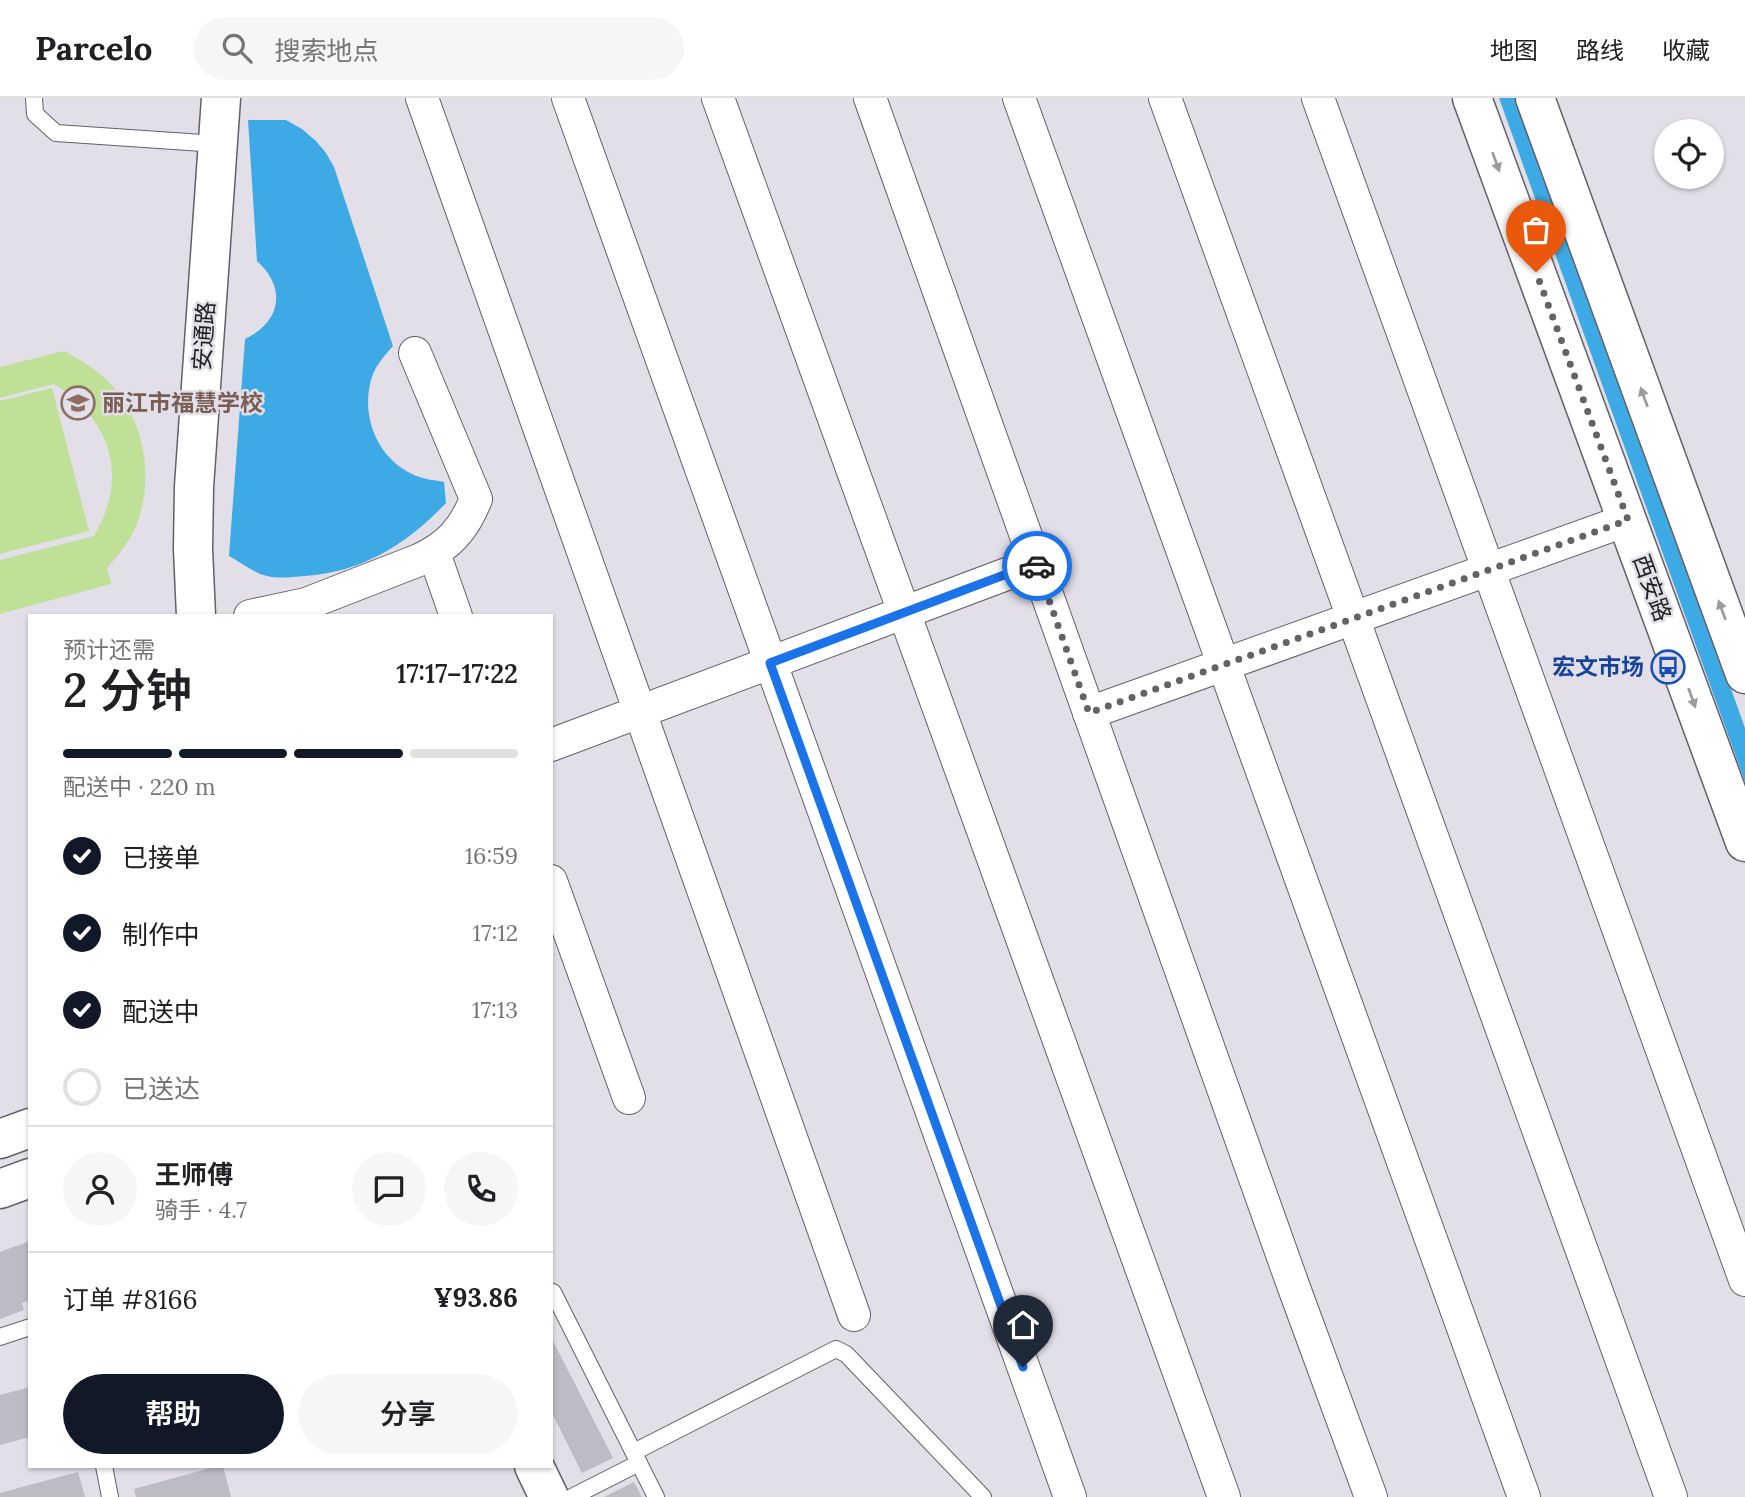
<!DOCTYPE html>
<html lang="zh">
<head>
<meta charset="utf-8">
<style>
  :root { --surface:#fff; --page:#f6f6f6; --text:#202124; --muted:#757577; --line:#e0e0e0; --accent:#111827 }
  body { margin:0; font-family:Lora,"Noto Sans SC",serif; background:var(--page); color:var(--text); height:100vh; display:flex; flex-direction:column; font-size:26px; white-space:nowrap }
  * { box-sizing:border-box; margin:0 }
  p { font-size:23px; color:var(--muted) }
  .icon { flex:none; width:38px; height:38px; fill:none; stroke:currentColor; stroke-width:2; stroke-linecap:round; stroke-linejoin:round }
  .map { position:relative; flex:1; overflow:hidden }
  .side { position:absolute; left:28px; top:516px; width:525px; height:854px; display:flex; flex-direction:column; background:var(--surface); border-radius:0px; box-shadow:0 2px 5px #0004 }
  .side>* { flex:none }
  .controls { position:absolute; left:1654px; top:21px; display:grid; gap:14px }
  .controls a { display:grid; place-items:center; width:70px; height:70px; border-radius:50%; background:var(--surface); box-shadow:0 2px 5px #0004; font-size:35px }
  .pin { position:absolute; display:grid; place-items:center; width:60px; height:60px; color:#fff; margin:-72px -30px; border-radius:50% 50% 50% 0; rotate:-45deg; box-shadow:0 0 7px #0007 }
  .pin .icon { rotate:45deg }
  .courier { position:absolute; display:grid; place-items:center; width:70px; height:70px; margin:-35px; border:5px solid #1a73e8; border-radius:50%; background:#fff; color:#222; box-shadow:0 2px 9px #0007 }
  .overview em { font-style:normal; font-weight:600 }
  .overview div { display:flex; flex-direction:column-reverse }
  .overview { display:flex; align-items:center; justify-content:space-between; height:119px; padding:0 35px }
  h1 { font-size:46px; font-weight:600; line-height:52px }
  .bar { display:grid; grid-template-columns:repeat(4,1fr); gap:10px 7px; align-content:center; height:84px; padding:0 35px }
  .bar i { height:9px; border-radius:5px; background:var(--line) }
  .bar .selected { background:var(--accent) }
  .bar p { grid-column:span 4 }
  .line { display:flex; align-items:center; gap:18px; padding:0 35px; border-top:2px solid var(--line) }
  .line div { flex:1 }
  .round { display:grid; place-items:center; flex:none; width:74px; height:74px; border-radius:37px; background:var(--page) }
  ol { padding:0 35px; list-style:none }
  li { display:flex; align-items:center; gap:21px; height:77px }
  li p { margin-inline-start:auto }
  li .icon { padding:7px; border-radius:50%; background:var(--accent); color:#fff; stroke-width:4 }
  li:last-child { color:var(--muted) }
  li i { width:38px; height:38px; border:4px solid var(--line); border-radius:50% }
  .primary-button { display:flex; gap:14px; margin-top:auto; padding:14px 35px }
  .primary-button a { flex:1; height:80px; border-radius:42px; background:var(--accent); color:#fff; font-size:28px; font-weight:600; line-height:80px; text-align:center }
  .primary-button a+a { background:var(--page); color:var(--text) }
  header { display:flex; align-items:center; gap:42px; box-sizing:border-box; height:98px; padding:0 35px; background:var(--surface); border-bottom:2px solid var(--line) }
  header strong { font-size:33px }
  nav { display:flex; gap:38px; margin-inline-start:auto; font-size:24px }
  .search { width:490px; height:63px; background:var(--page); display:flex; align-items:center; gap:18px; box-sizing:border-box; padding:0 24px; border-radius:38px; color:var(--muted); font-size:26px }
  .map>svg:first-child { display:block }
  .green { fill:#c0e097 }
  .water { fill:#3eaae5 }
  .building { fill:#bdbbc4 }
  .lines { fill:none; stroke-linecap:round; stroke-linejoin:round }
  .service-casing { stroke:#636068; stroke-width:18 }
  .minor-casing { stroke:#636068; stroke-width:34 }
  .tertiary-casing { stroke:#636068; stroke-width:41 }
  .service { stroke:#fff; stroke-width:16 }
  .minor { stroke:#fff; stroke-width:32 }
  .tertiary { stroke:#fff; stroke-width:38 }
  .oneway { fill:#9b9a9c }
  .done { stroke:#646267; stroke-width:7; stroke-dasharray:0 12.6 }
  .route { stroke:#1a73e8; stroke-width:9 }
  .labels { text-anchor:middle; stroke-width:5; stroke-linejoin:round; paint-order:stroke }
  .street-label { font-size:23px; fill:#201f22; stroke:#e2dfe8 }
  .education-label { font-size:23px; font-weight:bold; fill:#785e54; stroke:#e2dfe8; text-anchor:start }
  .transit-label { font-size:23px; font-weight:bold; fill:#164399; stroke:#e2dfe8; text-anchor:end }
</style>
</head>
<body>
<header>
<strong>Parcelo</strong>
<div class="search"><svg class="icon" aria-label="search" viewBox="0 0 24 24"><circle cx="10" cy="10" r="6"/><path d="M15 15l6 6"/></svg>搜索地点</div>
<nav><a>地图</a><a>路线</a><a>收藏</a></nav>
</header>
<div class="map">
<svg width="1745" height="1399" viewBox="0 0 1745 1399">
  <rect width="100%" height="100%" fill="#e2dfe8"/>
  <g class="green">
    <path d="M 64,253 C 77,260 89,267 100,276 C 144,313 157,379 135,430 C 128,445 118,458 107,470 L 111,486 L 0,516 L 0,462 L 94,438 C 129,379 112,322 54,286 L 0,300 L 0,269 Z"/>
    <path d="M 52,290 L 89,433 L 0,456 L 0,303 Z"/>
  </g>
  <g class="water">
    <path d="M 1499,0 L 1520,0 L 1745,630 L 1745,684 Z"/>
    <path d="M 248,22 L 286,22 L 302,31 L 316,43 L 326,55 L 334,69 L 393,248 C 385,257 376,267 372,279 C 360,316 376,359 412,376 C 422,381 433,382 444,384 L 446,405 C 407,446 363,474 305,478 C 293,479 279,481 267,478 C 256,476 240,464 229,458 L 245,241 C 281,224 287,190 257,163 Z"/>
  </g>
  <g class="building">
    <path d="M 30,1143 L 30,1202 L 22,1205 L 24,1212 L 0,1221 L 0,1154 Z"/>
    <path d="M 551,1239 L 613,1360 L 582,1375 L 551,1313 Z"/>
    <path d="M 30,1289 L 30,1339 L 0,1347 L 0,1297 Z"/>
    <path d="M 218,1368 L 223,1368 L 231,1399 L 136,1399 L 134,1391 Z"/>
    <path d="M 78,1374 L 85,1399 L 0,1399 L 0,1395 Z"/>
    <path d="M 634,1384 L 642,1399 L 604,1399 Z"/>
  </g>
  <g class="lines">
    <defs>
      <g id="service">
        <path d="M 34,0 L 35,16 L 56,35 L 218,46"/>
        <path d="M 553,1194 L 656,1399"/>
        <path d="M 0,1239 L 30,1229"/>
        <path d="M 634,1354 L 836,1251 L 846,1256 L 983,1399"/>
        <path d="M 104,1368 L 110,1399"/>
        <path d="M 572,1399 L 639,1365"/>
      </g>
      <g id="minor">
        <path d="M 422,0 L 854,1217"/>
        <path d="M 568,0 L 1070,1399"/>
        <path d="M 718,0 L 1224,1399"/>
        <path d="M 870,0 L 1293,1187 L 1371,1399"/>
        <path d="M 1019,0 L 1524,1399"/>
        <path d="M 1165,0 L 1671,1399"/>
        <path d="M 1318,0 L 1745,1182"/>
        <path d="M 434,455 L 456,518"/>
        <path d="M 250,518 L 306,506 L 419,462 C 449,448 464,431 476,401 L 415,255"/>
        <path d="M 1089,615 L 1627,422"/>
        <path d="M 551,647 L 1036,465"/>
        <path d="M 551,783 L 629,1000"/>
      </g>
      <g id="tertiary">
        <path d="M 1472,0 L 1745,744"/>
        <path d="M 1535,0 L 1745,576"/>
        <path d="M 196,518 L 193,451 L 194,389 L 221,0"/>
        <path d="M 0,1041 L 30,1030"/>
        <path d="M 0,1091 L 30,1080"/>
        <path d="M 534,1368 L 549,1399"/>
      </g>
    </defs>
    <use href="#service" class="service-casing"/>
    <use href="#minor" class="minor-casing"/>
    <use href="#tertiary" class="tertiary-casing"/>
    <use href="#service" class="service"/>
    <use href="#minor" class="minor"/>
    <use href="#tertiary" class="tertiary"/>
  </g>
  <defs><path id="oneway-solid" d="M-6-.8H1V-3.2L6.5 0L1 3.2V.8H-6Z" transform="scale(1.75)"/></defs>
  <g class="oneway">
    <use href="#oneway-solid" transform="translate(1496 64) rotate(70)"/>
    <use href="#oneway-solid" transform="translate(1644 299) rotate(-110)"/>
    <use href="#oneway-solid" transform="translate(1722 512) rotate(-110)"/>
    <use href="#oneway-solid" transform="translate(1692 600) rotate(70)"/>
  </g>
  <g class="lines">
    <path class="done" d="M 1037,468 L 1089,615 L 1628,422 L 1536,174"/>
    <path class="route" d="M 1023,1269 L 770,565 L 1036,465 L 1037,468"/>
  </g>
  <defs>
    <symbol id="school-ring" viewBox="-11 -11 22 22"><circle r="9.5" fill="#e2dfe8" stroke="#8d6e63" stroke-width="1.5"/><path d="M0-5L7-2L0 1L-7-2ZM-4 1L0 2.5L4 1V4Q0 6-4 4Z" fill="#8d6e63"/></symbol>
    <symbol id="bus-ring" viewBox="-11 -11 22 22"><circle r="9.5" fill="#e2dfe8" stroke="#1a4fb4" stroke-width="1.5"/><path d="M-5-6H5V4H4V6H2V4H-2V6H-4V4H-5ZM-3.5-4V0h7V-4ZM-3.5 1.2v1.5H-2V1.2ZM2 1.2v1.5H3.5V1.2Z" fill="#1a4fb4"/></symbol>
  </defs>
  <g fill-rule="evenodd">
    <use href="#school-ring" x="59" y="286" width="38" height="38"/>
    <use href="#bus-ring" x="1649" y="550" width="38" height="38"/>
  </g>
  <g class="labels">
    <g class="street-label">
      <text transform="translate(204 238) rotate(-86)" y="8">安通路</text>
      <text transform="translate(1652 490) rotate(70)" y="8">西安路</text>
    </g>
    <g class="education-label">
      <text x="102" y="313">丽江市福慧学校</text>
    </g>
    <g class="transit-label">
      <text x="1644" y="577">宏文市场</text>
    </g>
  </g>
</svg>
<div class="controls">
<a><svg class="icon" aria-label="locate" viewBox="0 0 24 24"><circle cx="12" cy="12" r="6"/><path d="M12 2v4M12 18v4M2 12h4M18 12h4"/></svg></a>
</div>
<div class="pin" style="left:1536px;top:174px;background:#ea580c"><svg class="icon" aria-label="bag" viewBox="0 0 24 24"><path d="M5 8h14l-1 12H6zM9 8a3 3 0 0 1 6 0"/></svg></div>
<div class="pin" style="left:1023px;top:1269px;background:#1f2937"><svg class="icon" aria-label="home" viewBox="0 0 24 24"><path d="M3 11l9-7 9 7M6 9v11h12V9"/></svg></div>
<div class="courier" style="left:1037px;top:468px"><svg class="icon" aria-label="car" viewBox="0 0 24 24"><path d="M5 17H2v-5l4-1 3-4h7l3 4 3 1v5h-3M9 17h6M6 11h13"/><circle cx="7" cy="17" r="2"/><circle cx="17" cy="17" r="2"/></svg></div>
<section class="side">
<div class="overview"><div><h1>2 分钟</h1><p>预计还需</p></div><em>17:17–17:22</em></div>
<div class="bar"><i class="selected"></i><i class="selected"></i><i class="selected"></i><i></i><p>配送中 · 220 m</p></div>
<ol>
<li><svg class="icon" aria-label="check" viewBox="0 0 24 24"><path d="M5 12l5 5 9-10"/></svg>已接单<p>16:59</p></li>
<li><svg class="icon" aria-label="check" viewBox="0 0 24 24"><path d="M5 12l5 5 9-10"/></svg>制作中<p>17:12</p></li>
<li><svg class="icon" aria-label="check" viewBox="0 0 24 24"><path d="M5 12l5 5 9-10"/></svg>配送中<p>17:13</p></li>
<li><i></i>已送达</li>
</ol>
<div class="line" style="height:126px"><a class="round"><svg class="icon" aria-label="person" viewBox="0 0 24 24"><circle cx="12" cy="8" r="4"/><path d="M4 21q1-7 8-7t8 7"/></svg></a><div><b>王师傅</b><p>骑手 · 4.7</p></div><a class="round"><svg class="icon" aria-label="chat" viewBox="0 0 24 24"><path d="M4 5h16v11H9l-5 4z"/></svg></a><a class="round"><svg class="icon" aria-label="phone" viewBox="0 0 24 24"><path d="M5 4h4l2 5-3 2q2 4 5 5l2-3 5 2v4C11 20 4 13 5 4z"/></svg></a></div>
<div class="line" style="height:91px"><div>订单 #8166</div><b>¥93.86</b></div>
<div class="primary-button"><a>帮助</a><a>分享</a></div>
</section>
</div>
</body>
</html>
